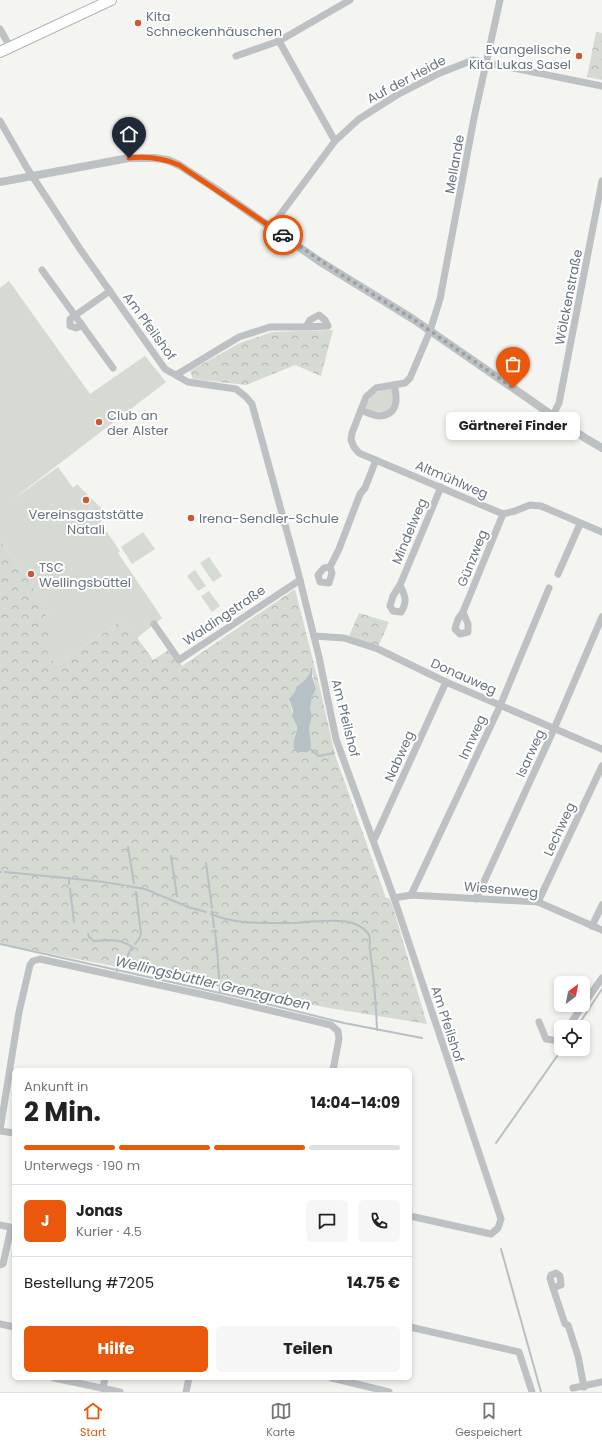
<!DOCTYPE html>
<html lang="de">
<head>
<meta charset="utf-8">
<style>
  :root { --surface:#fff; --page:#f6f6f6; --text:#222; --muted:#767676; --line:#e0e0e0; --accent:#ea580c }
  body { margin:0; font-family:Poppins,sans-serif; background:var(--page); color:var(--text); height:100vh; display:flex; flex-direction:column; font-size:15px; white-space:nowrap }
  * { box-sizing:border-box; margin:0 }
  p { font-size:13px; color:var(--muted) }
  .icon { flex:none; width:22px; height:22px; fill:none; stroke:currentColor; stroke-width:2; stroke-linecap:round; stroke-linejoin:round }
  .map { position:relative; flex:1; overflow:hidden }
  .panel { position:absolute; left:12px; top:1068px; width:400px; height:312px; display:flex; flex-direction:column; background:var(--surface); border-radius:6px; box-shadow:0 2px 6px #0003 }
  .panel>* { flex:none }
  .needle { width:26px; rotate:32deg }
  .fabs { position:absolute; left:554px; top:976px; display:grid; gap:8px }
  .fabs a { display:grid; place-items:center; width:36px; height:36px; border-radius:6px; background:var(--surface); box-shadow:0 2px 6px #0003; font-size:20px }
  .pin { position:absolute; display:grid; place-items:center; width:34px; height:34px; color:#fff; margin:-41px -17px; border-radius:50% 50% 50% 0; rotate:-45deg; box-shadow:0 0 4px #0007 }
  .pin .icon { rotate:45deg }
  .courier { position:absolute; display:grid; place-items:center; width:40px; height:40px; margin:-20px; border:3px solid #ea580c; border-radius:50%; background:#fff; color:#222; box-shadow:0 1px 5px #0007 }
  .bubble { position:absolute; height:28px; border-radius:6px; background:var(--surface); box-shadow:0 2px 6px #0003; font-size:13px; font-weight:700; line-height:28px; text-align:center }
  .overview em { font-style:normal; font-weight:700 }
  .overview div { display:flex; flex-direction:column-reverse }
  .overview { display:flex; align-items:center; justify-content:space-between; height:68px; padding:0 12px }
  h1 { font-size:26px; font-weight:700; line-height:30px }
  .bar { display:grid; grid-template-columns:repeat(4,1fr); gap:6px 4px; align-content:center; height:48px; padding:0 12px }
  .bar i { height:5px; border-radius:3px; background:var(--line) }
  .bar .on { background:var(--accent) }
  .bar p { grid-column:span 4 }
  .line { display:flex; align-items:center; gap:10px; padding:0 12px; border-top:1px solid var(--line) }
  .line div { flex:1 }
  .round { display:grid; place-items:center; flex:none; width:42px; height:42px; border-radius:6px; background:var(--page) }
  .action { display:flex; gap:8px; margin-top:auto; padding:8px 12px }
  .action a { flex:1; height:46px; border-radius:6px; background:var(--accent); color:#fff; font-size:16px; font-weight:700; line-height:46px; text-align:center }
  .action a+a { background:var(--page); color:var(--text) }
  .menu { display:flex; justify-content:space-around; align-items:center; height:56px; border-top:1px solid var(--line); background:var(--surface); font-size:11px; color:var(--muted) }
  .menu a { display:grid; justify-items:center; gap:2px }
  .menu .on { color:var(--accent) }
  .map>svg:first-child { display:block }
  .grass { fill:#d5dad2 }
  .forest { fill:url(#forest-crowns); fill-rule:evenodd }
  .water { fill:#b7c0c4 }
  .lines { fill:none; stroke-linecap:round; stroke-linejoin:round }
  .stream { stroke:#b7c0c4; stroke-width:2 }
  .primary-casing { stroke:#b1b5b8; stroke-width:12 }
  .minor { stroke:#bdc1c4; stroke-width:7 }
  .tertiary { stroke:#bdc1c4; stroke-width:8 }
  .primary { stroke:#fff; stroke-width:10 }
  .done { stroke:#98a1a6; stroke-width:4; stroke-dasharray:0 7.2 }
  .route { stroke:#ea580c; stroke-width:5 }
  .poi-dot { fill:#ce5836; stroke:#fff; stroke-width:1.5 }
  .labels { text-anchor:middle; stroke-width:4; stroke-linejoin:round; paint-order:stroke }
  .poi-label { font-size:13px; fill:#66747e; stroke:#fff; text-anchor:start }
  .street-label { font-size:13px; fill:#66747e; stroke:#fff }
  .water-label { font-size:14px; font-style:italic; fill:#62757b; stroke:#fff }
</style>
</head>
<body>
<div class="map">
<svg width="602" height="1392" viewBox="0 0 602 1392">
  <defs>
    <pattern id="forest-crowns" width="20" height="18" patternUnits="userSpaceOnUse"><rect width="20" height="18" fill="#d5dad2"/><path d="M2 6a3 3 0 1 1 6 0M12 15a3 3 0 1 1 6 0" fill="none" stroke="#b1b5b0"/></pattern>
  </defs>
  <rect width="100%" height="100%" fill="#f4f4f1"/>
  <g class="grass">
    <path d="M 9,281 L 90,394 L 145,356 L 166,382 L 8,503 L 58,467 L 73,488 L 77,484 L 108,515 L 100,522 L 120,551 L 118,553 L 162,618 L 137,638 L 124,619 L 56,665 L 42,645 L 44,617 L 49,611 L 0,540 L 0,288 Z"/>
    <path d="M 392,389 C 393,392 394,395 394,398 C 393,415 375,416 365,407 C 372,393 377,390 392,389 Z"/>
    <path d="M 143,532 L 155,549 L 132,564 L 121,547 Z"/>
    <path d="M 209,557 L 222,576 L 213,582 L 200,563 Z"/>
    <path d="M 195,570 L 206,586 L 198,591 L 187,576 Z"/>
    <path d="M 209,591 L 220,606 L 212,612 L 201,596 Z"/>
  </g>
  <g class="forest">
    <path d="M 596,32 L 602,33 L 602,80 L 587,77 Z"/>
    <path d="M 333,330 L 321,376 L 295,365 L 246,385 L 193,379 L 190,371 L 240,343 L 272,332 Z"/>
    <path d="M 0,540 L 49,611 L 44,617 L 57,635 L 43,645 L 56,665 L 124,619 L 153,660 L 170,649 L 182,666 L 295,589 L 319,684 L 335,755 L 386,898 L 389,898 L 392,904 L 427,1024 L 329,1008 L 0,944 ZM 311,668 L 316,689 L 312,697 L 310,708 L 312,716 L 309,728 L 310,744 L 305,753 L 301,753 L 293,746 L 297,726 L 289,700 L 295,692 L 296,687 C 304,682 309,678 311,668 Z"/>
    <path d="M 359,613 L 389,622 L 378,647 L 349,636 Z"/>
  </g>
  <path class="water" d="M 311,668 L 312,668 L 312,676 L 316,689 L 312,697 L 310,708 L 312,716 L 309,728 L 311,746 L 308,752 C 284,756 297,737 297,726 L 293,718 L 293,710 L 289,699 L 295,692 L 296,687 C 304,681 309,678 311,668 Z"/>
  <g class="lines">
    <g class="stream">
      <path d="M 310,749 L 319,756 L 334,753"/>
      <path d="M 128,847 L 134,883"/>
      <path d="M 171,856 L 177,896"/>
      <path d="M 206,863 L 212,908"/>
      <path d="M 0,872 L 1,872"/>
      <path d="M 5,872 L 96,881 L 123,885"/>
      <path d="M 69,878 L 69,884"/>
      <path d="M 128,886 L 145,889 L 188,907 L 206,912"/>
      <path d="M 70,889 L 74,922"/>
      <path d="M 212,911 L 214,927"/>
      <path d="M 211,914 C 236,925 265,923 292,923"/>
      <path d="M 294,923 C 310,922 340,918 355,924 C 360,926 366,930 369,935 C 371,940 369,945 370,950 C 374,977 376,1003 377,1030"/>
      <path d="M 215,931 L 218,960"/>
      <path d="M 88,934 L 89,937 L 94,941 C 108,940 120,938 132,947"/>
      <path d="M 0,944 L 247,999 L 344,1023 L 422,1038"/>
      <path d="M 135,944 L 139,939 L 141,934 L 136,892"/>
      <path d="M 218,962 L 220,993"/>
      <path d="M 117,971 L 117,967 C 125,965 128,954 132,947"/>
      <path d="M 577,1027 L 602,989"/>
      <path d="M 496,1143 L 562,1049"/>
      <path d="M 501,1249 L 541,1392"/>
    </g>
    <defs>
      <path id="primary" d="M 0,52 L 111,0"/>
    </defs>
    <use href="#primary" class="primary-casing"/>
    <g class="minor">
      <path d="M 500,0 L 474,118 L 440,299 L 430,331 L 410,378 L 405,383 L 376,388 L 366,397 L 352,433 L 351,440 L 354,447 L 359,453 L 503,514 L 515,511 L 530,505 L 541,506 L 602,532"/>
      <path d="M 0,29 L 10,47"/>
      <path d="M 279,41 L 335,141"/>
      <path d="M 236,56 L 279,41 L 350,0"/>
      <path d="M 0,121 L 27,168 L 80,249 L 165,369 L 188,382 L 236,389 L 246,397 L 252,404 L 298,572 L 319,657 L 336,739 L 394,898 L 501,1219 L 498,1228 L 491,1234 L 410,1216"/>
      <path d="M 271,227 L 335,141 L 359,119 L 397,95 L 440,73 L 473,60 L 602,86"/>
      <path d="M 42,270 L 113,368"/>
      <path d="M 82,325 L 76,328 L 70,326 L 70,319 L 110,291"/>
      <path d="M 176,375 L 239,337 L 270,327 L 306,327 L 310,320 L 319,315 L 325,320 L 328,326 L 306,327"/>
      <path d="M 361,410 C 366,412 374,416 379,416 C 398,415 398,399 394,385"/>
      <path d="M 553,415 L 559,403 L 602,181"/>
      <path d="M 330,567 L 324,568 L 318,575 L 320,582 L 329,583 L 332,573 L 330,567 L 339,549 L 360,494 L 365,488 L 376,460"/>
      <path d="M 558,574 L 580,524"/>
      <path d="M 400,585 C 405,596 408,601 401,612 L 393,611 L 390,606 L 393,596 L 400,585 L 441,487"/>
      <path d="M 463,612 L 468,624 L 468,632 L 460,634 L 455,629 L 458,619 L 463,612 L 503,514"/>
      <path d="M 154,624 L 179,660 L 300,580"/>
      <path d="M 314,636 L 344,638 L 378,649 L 446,682 L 602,749"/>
      <path d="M 374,840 L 446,682"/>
      <path d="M 411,895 L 500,706 L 549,588"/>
      <path d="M 394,898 L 411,895 L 538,902 L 602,930"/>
      <path d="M 476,899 L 554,729 L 602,617"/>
      <path d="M 538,902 L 602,766"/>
      <path d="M 592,926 L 602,905"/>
      <path d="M 539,1022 L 546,1039 L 559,1041 L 561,1038"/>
      <path d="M 568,1027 L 602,978"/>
      <path d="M 0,1130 L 19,1012 L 30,965 L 33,961 L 40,959 L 218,998 L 331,1025 L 338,1031 L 339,1039 L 333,1070"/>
      <path d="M 0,1131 L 14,1133"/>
      <path d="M 0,1225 L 14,1228"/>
      <path d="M 0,1265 L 3,1264 L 11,1228"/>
      <path d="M 553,1288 L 550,1278 L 551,1275 L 556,1273 L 560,1276 L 561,1285 L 553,1288 L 565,1324 L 568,1325 L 578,1356 L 584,1387"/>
      <path d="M 0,1324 L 14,1327"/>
      <path d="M 410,1327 L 519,1352 L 532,1392"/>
      <path d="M 54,1378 L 120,1392"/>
      <path d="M 332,1378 L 389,1392"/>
      <path d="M 103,1388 L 105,1378"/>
      <path d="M 573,1388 L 602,1382"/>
      <path d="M 186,1392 L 189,1378"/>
    </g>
    <path class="tertiary" d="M 0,182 L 129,158 L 155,158 L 168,160 L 179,165 L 216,189 L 319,261 L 413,319 L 585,438 L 602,448"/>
    <use href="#primary" class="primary"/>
  </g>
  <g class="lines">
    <path class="done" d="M 283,235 L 345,277 L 413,319 L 513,388"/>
    <path class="route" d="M 129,158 C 146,156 163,158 179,165 L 283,235"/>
  </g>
  <g class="poi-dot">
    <circle cx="138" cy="23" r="4"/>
    <circle cx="579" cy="56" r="4"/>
    <circle cx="99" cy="422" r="4"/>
    <circle cx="86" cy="500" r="4"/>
    <circle cx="191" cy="518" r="4"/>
    <circle cx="31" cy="574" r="4"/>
  </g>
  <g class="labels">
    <g class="poi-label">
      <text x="146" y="21">Kita<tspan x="146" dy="15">Schneckenhäuschen</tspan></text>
      <text x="571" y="54" text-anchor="end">Evangelische<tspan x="571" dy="15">Kita Lukas Sasel</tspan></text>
      <text x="107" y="420">Club an<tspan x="107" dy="15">der Alster</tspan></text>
      <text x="86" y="519" text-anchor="middle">Vereinsgaststätte<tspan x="86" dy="15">Natali</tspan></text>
      <text x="199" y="523">Irena-Sendler-Schule</text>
      <text x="39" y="572">TSC<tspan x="39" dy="15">Wellingsbüttel</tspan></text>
    </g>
    <g class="street-label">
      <text transform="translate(406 79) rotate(-28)" y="5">Auf der Heide</text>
      <text transform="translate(454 164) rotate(-80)" y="5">Mellande</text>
      <text transform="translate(568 297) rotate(-79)" y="5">Wölckenstraße</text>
      <text transform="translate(150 326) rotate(54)" y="5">Am Pfeilshof</text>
      <text transform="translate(452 479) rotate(23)" y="5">Altmühlweg</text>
      <text transform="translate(409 531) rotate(-67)" y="5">Mindelweg</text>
      <text transform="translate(472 558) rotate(-68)" y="5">Günzweg</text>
      <text transform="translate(224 615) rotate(-34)" y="5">Waldingstraße</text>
      <text transform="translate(464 676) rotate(24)" y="5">Donauweg</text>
      <text transform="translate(346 718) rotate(76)" y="5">Am Pfeilshof</text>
      <text transform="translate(472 737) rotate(-65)" y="5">Innweg</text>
      <text transform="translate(530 753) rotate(-65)" y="5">Isarweg</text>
      <text transform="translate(399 756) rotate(-66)" y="5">Nabweg</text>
      <text transform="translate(559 829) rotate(-65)" y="5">Lechweg</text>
      <text transform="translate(501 889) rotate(5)" y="5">Wiesenweg</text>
      <text transform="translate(448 1024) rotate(72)" y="5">Am Pfeilshof</text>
    </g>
    <g class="water-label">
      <text transform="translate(213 983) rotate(13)" y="5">Wellingsbüttler Grenzgraben</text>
    </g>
  </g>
</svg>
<div class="fabs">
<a><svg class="needle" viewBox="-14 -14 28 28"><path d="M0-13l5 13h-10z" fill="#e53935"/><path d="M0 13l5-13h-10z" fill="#767676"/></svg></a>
<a><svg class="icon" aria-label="locate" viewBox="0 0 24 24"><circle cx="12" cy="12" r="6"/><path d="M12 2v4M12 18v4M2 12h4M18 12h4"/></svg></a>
</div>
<div class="pin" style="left:513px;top:388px;background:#ea580c"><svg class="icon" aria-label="bag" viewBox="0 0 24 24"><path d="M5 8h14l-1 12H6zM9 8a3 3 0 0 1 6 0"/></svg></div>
<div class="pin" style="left:129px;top:158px;background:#1f2937"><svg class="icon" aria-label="home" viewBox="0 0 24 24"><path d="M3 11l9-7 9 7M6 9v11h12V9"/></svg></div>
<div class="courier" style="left:283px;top:235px"><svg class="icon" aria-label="car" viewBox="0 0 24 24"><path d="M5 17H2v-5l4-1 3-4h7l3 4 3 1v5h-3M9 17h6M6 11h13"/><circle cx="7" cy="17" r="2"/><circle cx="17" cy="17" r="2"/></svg></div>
<div class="bubble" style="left:446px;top:412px;width:134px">Gärtnerei Finder</div>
<section class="panel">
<div class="overview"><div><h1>2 Min.</h1><p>Ankunft in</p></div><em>14:04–14:09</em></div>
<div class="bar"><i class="on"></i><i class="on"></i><i class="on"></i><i></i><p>Unterwegs · 190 m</p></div>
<div class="line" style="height:72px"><b class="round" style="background:var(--accent);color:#fff">J</b><div><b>Jonas</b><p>Kurier · 4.5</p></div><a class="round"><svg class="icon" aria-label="chat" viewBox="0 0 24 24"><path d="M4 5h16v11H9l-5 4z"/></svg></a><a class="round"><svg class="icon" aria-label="phone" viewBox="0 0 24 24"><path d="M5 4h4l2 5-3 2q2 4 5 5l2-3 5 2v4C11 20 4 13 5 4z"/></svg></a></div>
<div class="line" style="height:52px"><div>Bestellung #7205</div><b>14.75 €</b></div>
<div class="action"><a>Hilfe</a><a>Teilen</a></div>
</section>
</div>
<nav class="menu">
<a class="on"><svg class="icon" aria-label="home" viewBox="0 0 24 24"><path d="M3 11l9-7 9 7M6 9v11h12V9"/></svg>Start</a>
<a><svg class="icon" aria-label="map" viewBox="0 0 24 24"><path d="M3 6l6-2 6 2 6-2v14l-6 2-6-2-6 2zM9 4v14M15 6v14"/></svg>Karte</a>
<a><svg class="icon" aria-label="saved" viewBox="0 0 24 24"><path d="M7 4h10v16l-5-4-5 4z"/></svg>Gespeichert</a>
</nav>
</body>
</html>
